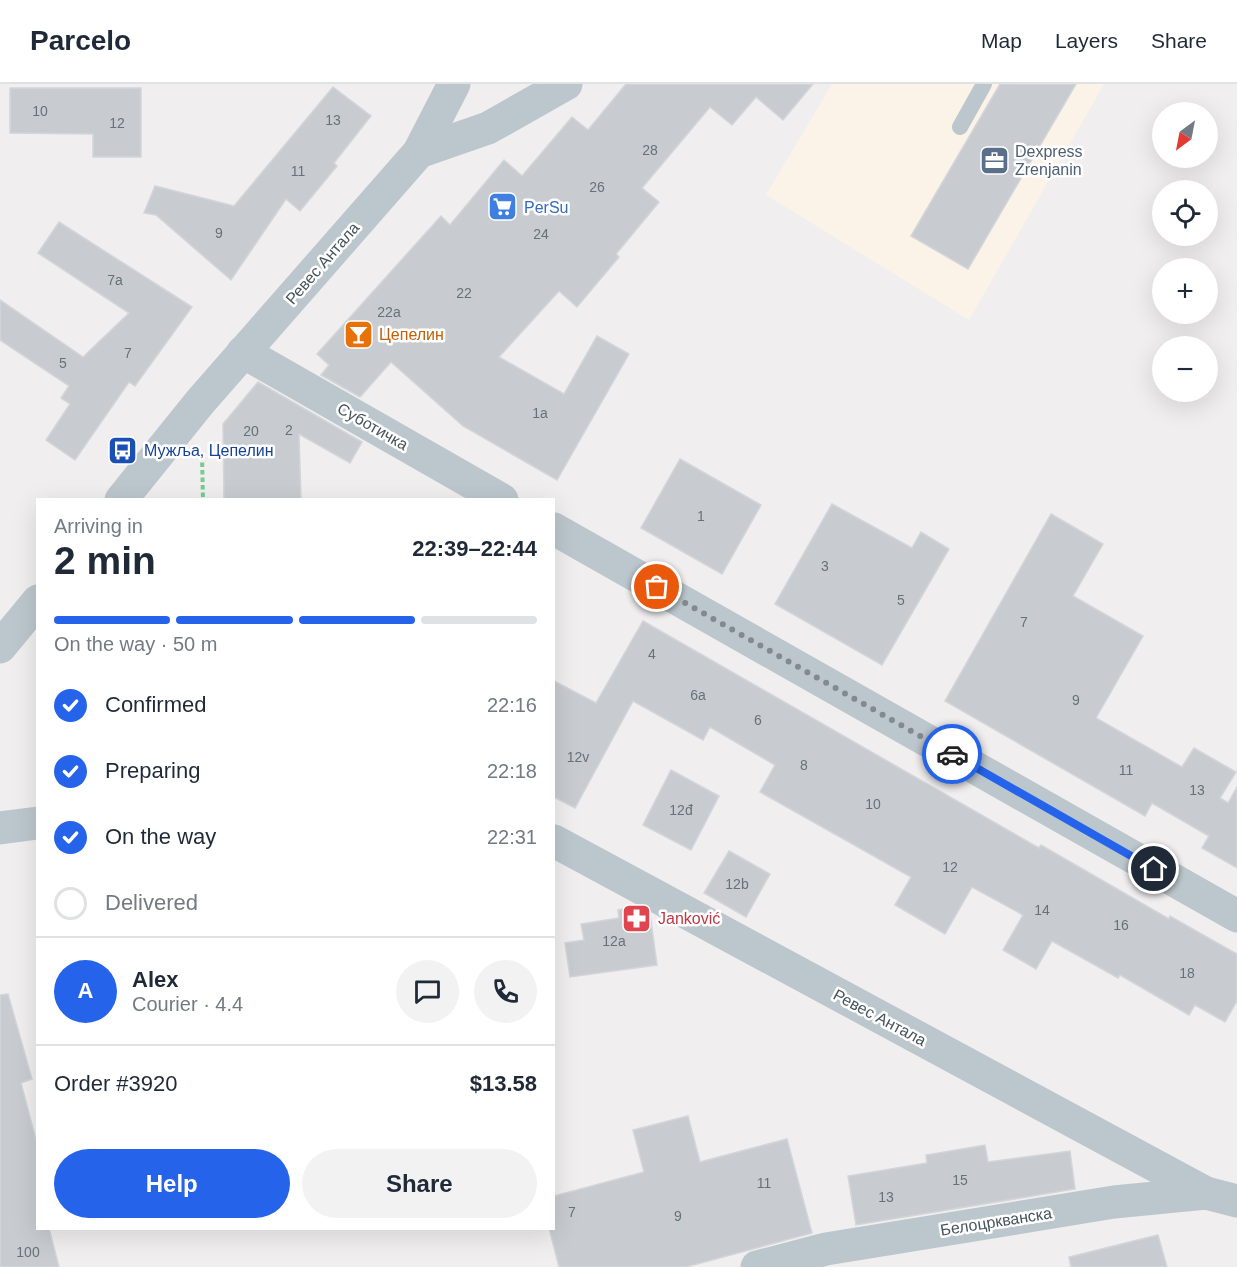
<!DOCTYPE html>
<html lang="en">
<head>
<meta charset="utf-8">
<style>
  :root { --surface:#fff; --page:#f2f2f3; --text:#1f2937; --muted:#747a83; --line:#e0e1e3; --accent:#2563eb }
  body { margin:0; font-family:Helvetica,sans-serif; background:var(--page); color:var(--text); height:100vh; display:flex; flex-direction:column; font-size:22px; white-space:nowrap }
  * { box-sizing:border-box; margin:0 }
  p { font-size:20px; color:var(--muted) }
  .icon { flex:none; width:33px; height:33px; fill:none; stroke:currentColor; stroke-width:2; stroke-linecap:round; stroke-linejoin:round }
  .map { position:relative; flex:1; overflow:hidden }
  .drawer { position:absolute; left:36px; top:414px; width:519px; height:732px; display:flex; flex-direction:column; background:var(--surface); border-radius:0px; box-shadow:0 6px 24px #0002 }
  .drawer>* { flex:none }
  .needle { width:39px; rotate:212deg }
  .fabs { position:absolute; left:1152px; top:18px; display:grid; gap:12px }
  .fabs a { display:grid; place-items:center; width:66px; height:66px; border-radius:50%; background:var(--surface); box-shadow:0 6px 24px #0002; font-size:30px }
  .pin { position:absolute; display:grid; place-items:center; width:51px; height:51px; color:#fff; margin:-26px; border:3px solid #fff; border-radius:50%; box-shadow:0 2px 6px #0007 }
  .courier { position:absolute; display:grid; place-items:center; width:60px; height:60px; margin:-30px; border:4px solid #2563eb; border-radius:50%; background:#fff; color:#222; box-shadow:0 2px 8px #0007 }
  .overview em { font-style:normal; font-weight:600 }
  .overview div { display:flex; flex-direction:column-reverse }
  .overview { display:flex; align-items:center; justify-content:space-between; height:102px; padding:0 18px }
  h1 { font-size:39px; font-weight:600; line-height:45px }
  .bar { display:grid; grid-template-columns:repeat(4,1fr); gap:9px 6px; align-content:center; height:72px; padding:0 18px }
  .bar i { height:8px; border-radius:4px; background:var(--line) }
  .bar .current { background:var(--accent) }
  .bar p { grid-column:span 4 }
  .line { display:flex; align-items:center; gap:15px; padding:0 18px; border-top:2px solid var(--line) }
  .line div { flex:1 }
  .round { display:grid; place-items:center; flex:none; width:63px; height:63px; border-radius:32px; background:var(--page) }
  ol { padding:0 18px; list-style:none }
  li { display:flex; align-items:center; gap:18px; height:66px }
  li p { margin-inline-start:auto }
  li .icon { padding:6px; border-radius:50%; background:var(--accent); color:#fff; stroke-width:4 }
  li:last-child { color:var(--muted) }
  li i { width:33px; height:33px; border:3px solid var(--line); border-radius:50% }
  .cta { display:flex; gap:12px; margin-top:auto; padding:12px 18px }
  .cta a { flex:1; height:69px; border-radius:36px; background:var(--accent); color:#fff; font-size:24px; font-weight:600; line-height:69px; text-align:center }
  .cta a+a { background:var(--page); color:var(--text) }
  header { display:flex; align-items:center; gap:36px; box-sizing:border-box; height:84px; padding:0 30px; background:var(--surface); border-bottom:2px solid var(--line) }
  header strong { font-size:28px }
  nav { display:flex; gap:33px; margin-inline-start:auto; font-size:21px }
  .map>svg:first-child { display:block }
  .commercial { fill:#fbf3e7 }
  .building { fill:#c8ccd0; stroke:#d2d5d9; stroke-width:1.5 }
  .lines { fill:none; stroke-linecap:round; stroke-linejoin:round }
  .path { stroke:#76ca95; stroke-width:4; stroke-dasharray:4.5 3; stroke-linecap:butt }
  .service { stroke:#bcc7cd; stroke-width:16 }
  .minor { stroke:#bcc7cd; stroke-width:33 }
  .tertiary { stroke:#bcc7cd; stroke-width:33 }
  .done { stroke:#828a8e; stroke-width:6; stroke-dasharray:0 10.8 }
  .route { stroke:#2563eb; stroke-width:8 }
  .labels { text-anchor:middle; stroke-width:5; stroke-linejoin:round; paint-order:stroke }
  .number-label { font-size:14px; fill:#667278 }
  .service-label { font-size:16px; fill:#4e5e75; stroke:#fff; text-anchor:start }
  .shop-label { font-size:16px; fill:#366cbe; stroke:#fff; text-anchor:start }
  .street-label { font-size:16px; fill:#46545b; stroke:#fff }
  .food-label { font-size:16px; fill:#c56008; stroke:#fff; text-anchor:start }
  .transit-label { font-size:16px; fill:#164399; stroke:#fff; text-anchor:start }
  .health-label { font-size:16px; fill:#be3a42; stroke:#fff; text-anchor:start }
</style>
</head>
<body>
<header>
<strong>Parcelo</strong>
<nav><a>Map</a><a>Layers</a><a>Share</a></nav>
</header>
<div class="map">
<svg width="1237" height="1183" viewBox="0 0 1237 1183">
  <rect width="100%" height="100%" fill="#f0eeee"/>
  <path class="commercial" d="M 832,0 L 1104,0 L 969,236 L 766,111 Z"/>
  <g class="building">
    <path d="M 626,0 L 813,0 L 783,36 L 756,13 L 732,41 L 710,23 L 642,104 L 659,118 L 616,170 L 619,173 L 577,223 L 559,207 L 499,273 L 564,310 L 597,252 L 629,270 L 557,396 L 463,342 L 391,278 L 360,313 L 321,291 L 329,281 L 317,270 L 441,132 L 450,141 L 504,76 L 522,92 L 572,33 L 588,46 Z"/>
    <path d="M 1000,0 L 1076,0 L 968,185 L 911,152 Z"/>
    <path d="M 333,3 L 371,32 L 334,79 L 337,82 L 300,127 L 286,115 L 231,196 L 156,131 L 144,129 L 155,102 L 234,122 Z"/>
    <path d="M 10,4 L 141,4 L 141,73 L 93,73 L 93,50 L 10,49 Z"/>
    <path d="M 59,138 L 192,223 L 135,302 L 129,298 L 75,376 L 46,356 L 70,320 L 61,314 L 69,302 L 0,256 L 0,216 L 83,273 L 129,229 L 38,169 Z"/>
    <path d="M 258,298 L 362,358 L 350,379 L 299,350 L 301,416 L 224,416 L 223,340 Z"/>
    <path d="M 680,375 L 761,421 L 722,490 L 641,444 Z"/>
    <path d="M 832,420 L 912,464 L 921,448 L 949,465 L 882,581 L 775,520 Z"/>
    <path d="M 1051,430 L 1103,460 L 1073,512 L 1143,552 L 1096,634 L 1182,683 L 1194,664 L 1236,688 L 1220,714 L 1228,719 L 1237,703 L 1237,784 L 1202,764 L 1209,752 L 1152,719 L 1145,732 L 945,617 Z"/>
    <path d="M 643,537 L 1039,764 L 1041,761 L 1169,835 L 1170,832 L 1237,870 L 1237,917 L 1225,938 L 1195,921 L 1189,931 L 1120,891 L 1118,894 L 1052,857 L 1036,885 L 1003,866 L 1023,831 L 972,803 L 945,850 L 895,821 L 911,793 L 760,708 L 775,681 L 710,643 L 703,656 L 633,617 L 575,724 L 554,713 L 554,597 L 596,619 Z"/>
    <path d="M 671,686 L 719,712 L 691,766 L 643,741 Z"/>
    <path d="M 729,767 L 770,790 L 746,833 L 704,809 Z"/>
    <path d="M 637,823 L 650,830 L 657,881 L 570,893 L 565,859 L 584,856 L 581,840 L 619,834 L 618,826 Z"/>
    <path d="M 8,910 L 32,995 L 21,999 L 38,1063 L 38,1144 L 49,1144 L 59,1183 L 0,1183 L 0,911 Z"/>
    <path d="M 688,1032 L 700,1078 L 787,1055 L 812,1149 L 686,1183 L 559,1183 L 549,1144 L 554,1144 L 554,1112 L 644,1088 L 633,1046 Z"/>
    <path d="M 985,1061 L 988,1078 L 1070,1067 L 1075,1105 L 856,1141 L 848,1092 L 927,1079 L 926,1071 Z"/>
    <path d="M 1158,1151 L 1167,1183 L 1071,1183 L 1069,1173 Z"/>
  </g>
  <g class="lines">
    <path class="path" d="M 202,371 L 203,416"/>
    <path class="service" d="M 960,43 L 984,0"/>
    <g class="minor">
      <path d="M 419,68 L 488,44 L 566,0"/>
      <path d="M 243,268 L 502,416"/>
      <path d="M 554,445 L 1237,832"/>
      <path d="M 0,744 L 38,739"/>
      <path d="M 554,757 L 1206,1109"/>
      <path d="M 757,1183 L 826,1165 L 1114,1118 L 1206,1109 L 1237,1117"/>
    </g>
    <g class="tertiary">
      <path d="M 121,416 L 200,318 L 419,68 L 454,0"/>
      <path d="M 0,563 L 38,517"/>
    </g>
  </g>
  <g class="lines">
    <path class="done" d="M 657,503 L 952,670"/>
    <path class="route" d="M 952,670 L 1154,785"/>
  </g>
  <defs>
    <symbol id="office-square" viewBox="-11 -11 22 22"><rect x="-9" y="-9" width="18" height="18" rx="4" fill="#5c6f8a" stroke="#fff"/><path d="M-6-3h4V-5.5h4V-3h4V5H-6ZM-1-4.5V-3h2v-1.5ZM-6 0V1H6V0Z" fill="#fff"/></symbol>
    <symbol id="supermarket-square" viewBox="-11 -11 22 22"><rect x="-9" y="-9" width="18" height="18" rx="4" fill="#3f7fe0" stroke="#fff"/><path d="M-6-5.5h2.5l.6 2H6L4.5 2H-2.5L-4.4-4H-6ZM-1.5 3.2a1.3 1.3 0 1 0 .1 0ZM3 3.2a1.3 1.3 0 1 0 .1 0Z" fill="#fff"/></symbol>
    <symbol id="bar-square" viewBox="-11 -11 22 22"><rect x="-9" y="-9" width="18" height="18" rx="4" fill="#e8710a" stroke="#fff"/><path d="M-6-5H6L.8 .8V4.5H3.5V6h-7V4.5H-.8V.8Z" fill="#fff"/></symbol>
    <symbol id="bus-square" viewBox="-11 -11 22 22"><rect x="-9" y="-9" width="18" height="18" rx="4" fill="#1a4fb4" stroke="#fff"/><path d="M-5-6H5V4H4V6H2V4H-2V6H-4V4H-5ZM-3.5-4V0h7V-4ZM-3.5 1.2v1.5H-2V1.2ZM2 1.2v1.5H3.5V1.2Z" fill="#fff"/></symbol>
    <symbol id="pharmacy-square" viewBox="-11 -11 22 22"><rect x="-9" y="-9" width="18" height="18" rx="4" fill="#e0444e" stroke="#fff"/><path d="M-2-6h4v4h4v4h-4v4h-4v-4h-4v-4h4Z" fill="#fff"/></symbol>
  </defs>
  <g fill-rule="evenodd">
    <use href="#office-square" x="978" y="60" width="33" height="33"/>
    <use href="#supermarket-square" x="486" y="106" width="33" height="33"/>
    <use href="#bar-square" x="342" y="234" width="33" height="33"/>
    <use href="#bus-square" x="106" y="350" width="33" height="33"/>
    <use href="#pharmacy-square" x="620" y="818" width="33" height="33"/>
  </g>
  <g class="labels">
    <g class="number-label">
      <text x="40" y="32">10</text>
      <text x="333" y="41">13</text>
      <text x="117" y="44">12</text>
      <text x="650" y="71">28</text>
      <text x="298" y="92">11</text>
      <text x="597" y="108">26</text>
      <text x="219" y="154">9</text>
      <text x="541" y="155">24</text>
      <text x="115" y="201">7a</text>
      <text x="464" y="214">22</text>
      <text x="389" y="233">22a</text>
      <text x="128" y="274">7</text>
      <text x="63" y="284">5</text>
      <text x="540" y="334">1a</text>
      <text x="289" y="351">2</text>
      <text x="251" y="352">20</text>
      <text x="701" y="437">1</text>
      <text x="825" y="487">3</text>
      <text x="901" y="521">5</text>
      <text x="1024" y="543">7</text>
      <text x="652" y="575">4</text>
      <text x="698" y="616">6a</text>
      <text x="1076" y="621">9</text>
      <text x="758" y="641">6</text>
      <text x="578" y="678">12v</text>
      <text x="804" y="686">8</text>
      <text x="1126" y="691">11</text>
      <text x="1197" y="711">13</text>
      <text x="873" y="725">10</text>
      <text x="681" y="731">12đ</text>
      <text x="950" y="788">12</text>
      <text x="737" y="805">12b</text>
      <text x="1042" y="831">14</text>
      <text x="1121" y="846">16</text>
      <text x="614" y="862">12a</text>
      <text x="1187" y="894">18</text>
      <text x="960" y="1101">15</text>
      <text x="764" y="1104">11</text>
      <text x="886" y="1118">13</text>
      <text x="572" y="1133">7</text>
      <text x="678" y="1137">9</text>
      <text x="28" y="1173">100</text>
    </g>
    <g class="service-label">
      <text x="1015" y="73">Dexpress<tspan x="1015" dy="18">Zrenjanin</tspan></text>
    </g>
    <g class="shop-label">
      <text x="524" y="129">PerSu</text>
    </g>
    <g class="street-label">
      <text transform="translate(322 179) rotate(-49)" y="6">Ревес Антала</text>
      <text transform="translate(373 342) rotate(30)" y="6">Суботичка</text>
      <text transform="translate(880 933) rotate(28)" y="6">Ревес Антала</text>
      <text transform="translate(996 1137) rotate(-9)" y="6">Белоцркванска</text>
    </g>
    <g class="food-label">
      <text x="379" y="256">Цепелин</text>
    </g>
    <g class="transit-label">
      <text x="144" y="372">Мужља, Цепелин</text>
    </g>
    <g class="health-label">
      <text x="658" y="840">Janković</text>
    </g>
  </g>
</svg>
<div class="fabs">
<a><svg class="needle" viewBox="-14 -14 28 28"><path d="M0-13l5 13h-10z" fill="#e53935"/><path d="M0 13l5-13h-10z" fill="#747a83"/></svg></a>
<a><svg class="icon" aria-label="locate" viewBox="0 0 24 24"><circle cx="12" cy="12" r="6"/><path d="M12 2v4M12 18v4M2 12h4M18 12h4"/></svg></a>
<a>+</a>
<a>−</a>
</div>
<div class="pin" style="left:657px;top:503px;background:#ea580c"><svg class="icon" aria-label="bag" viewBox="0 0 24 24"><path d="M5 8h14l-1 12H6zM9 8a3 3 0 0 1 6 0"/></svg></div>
<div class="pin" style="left:1154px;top:785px;background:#1f2937"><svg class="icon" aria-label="home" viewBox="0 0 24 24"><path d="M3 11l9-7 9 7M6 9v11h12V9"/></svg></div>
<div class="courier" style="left:952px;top:670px"><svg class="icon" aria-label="car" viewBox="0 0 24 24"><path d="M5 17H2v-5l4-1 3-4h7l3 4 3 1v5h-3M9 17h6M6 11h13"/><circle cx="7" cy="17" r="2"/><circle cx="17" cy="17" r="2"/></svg></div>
<section class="drawer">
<div class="overview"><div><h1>2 min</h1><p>Arriving in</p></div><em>22:39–22:44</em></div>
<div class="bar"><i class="current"></i><i class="current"></i><i class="current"></i><i></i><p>On the way · 50 m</p></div>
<ol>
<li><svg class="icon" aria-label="check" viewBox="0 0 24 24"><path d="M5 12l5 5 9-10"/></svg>Confirmed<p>22:16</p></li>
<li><svg class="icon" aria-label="check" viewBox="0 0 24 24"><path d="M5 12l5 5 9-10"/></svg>Preparing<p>22:18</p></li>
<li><svg class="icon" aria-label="check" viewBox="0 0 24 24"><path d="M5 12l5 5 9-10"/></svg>On the way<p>22:31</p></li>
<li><i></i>Delivered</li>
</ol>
<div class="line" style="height:108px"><b class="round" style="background:var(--accent);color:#fff">A</b><div><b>Alex</b><p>Courier · 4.4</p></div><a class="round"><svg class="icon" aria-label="chat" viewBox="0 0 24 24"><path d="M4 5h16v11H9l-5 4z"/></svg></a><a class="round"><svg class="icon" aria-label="phone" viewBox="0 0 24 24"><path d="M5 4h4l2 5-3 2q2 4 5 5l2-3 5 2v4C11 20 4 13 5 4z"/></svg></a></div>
<div class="line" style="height:78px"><div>Order #3920</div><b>$13.58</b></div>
<div class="cta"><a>Help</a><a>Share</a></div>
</section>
</div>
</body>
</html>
